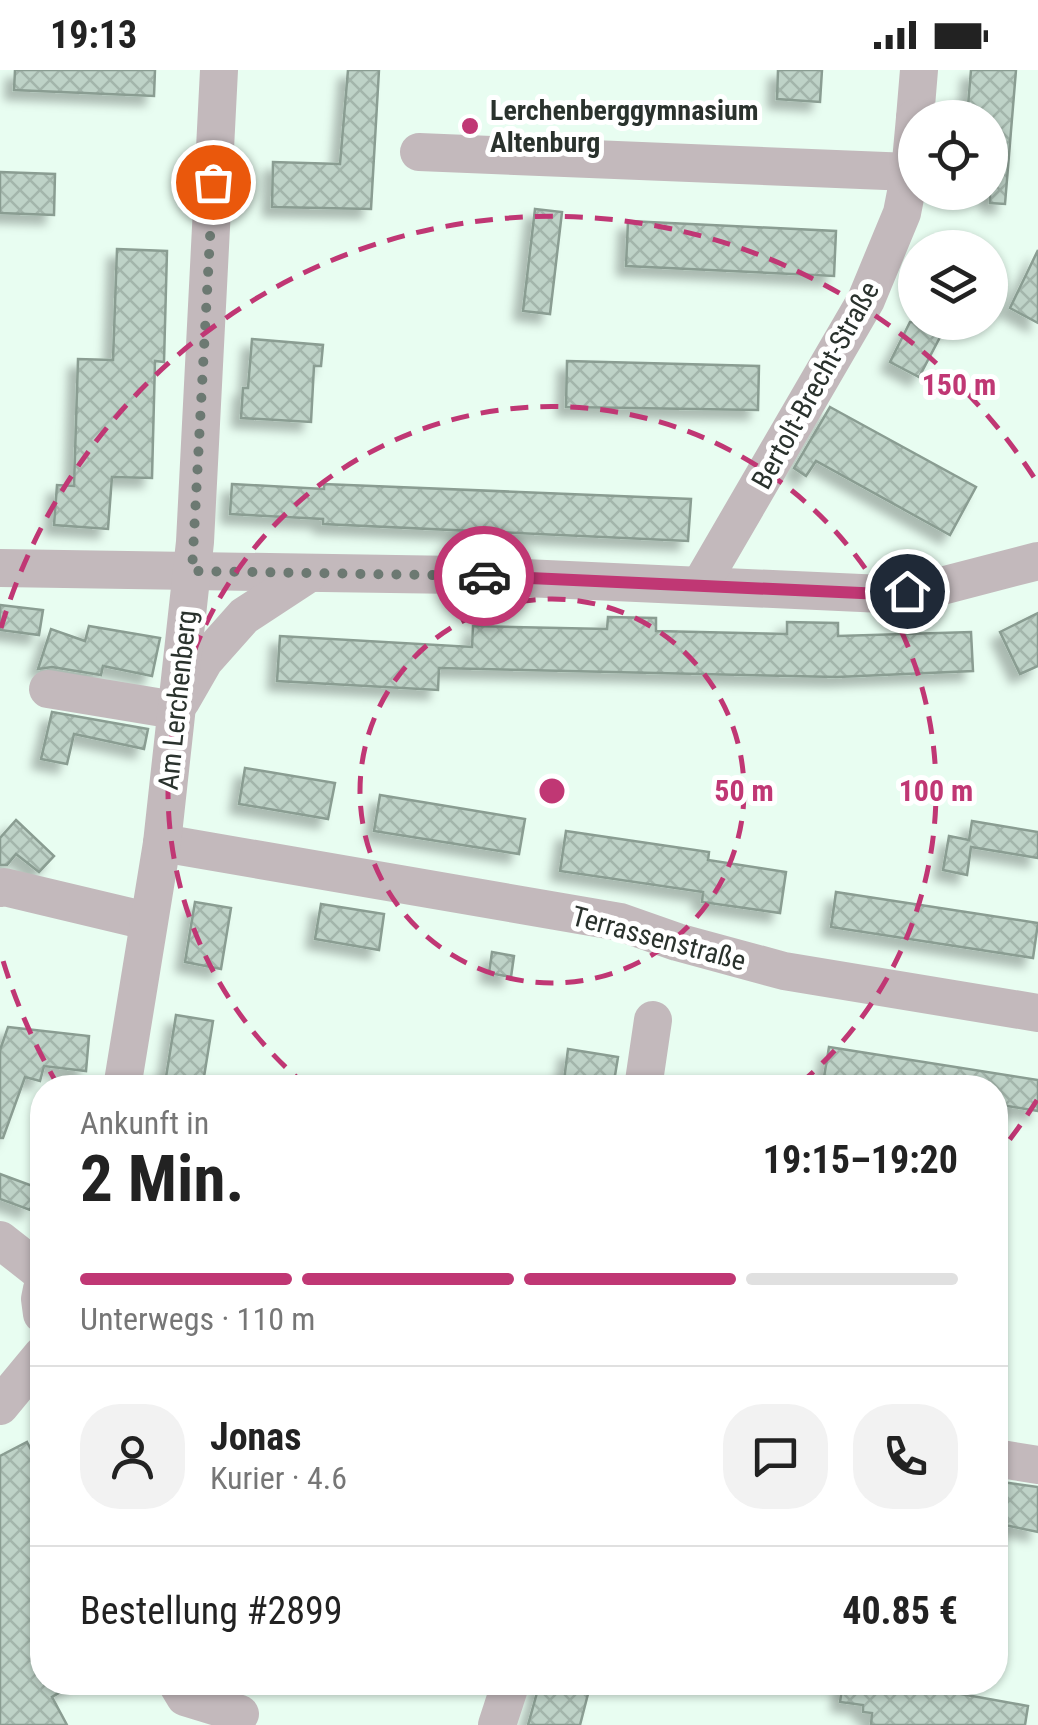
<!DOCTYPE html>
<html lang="de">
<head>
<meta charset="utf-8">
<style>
  :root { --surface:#fff; --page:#f2f2f2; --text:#222; --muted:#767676; --line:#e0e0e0; --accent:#c03774 }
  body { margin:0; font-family:"Roboto Condensed",sans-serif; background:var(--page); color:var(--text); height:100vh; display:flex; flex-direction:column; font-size:38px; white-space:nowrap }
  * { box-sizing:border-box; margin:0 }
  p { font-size:32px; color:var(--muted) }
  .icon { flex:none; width:55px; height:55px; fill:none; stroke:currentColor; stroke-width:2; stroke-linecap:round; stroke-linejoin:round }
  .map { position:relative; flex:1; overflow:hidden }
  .sheet { position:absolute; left:30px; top:1005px; width:978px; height:620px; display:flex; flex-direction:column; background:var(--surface); border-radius:40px; box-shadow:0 2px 8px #0004 }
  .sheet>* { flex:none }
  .tools { position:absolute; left:898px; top:30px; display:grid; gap:20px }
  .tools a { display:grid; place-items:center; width:110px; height:110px; border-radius:50%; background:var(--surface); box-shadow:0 2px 8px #0004; font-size:50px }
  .pin { position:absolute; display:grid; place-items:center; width:85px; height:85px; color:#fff; margin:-42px; border:5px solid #fff; border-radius:50%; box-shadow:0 2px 10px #0007 }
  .courier { position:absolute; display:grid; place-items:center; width:100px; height:100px; margin:-50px; border:8px solid #c03774; border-radius:50%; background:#fff; color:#222; box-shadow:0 2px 12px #0007 }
  .overview em { font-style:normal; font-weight:700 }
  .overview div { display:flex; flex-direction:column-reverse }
  .overview { display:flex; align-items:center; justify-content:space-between; height:170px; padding:0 50px }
  h1 { font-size:65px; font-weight:700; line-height:75px }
  .bar { display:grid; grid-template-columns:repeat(4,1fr); gap:15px 10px; align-content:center; height:120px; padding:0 50px }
  .bar i { height:12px; border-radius:8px; background:var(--line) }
  .bar .on { background:var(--accent) }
  .bar p { grid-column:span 4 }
  .line { display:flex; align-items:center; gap:25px; padding:0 50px; border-top:2px solid var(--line) }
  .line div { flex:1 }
  .round { display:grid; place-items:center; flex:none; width:105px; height:105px; border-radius:40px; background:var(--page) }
  .status { display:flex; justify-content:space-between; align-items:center; height:70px; padding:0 50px; background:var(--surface); direction:ltr }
  .status svg { height:28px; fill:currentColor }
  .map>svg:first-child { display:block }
  .building { fill:url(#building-cross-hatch); stroke:#8a9d92; stroke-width:2.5; filter:url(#shadow) }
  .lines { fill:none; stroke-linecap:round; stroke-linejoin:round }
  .minor { stroke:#c3b9bc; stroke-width:38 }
  .done { stroke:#6c7972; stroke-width:10; stroke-dasharray:0 18 }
  .route { stroke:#c03774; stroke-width:12 }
  .ring { fill:none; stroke:#c03774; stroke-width:5; stroke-dasharray:18 12 }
  .poi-dot { fill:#c03774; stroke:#fff; stroke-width:4 }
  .labels { text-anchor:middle; stroke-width:10; stroke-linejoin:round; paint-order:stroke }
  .poi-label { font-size:28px; font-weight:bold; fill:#2a322d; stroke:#fff; text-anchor:start }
  .street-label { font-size:28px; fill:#2a322d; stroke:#fff }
  .centre { fill:#c03774; stroke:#fff; stroke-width:5 }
  .ring-label { font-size:30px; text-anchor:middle; font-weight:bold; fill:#c03774; stroke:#fff; stroke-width:10; stroke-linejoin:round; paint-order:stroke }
</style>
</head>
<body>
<div class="status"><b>19:13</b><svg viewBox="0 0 49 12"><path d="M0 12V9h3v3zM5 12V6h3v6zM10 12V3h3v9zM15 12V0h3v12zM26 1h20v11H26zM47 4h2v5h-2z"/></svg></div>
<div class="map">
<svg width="1038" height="1655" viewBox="0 0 1038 1655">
  <defs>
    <pattern id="building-cross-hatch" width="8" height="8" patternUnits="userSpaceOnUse" patternTransform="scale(2.5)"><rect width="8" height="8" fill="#bed2c7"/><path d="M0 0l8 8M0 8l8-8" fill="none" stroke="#a3b5ab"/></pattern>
    <filter id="shadow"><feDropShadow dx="-9" dy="9" stdDeviation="5" flood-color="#0004"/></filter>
  </defs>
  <rect width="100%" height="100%" fill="#e8fdf1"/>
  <g class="building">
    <path d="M 15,0 L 155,0 L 154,26 L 14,20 Z"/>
    <path d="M 348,0 L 379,0 L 371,139 L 272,137 L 273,92 L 340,94 Z"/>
    <path d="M 778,0 L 822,0 L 820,32 L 777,29 Z"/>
    <path d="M 971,0 L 1016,0 L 1005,134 L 990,133 L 990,48 L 967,48 Z"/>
    <path d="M 0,102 L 55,104 L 54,145 L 0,143 Z"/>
    <path d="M 535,139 L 562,142 L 550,244 L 523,241 Z"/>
    <path d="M 628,151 L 836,161 L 834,206 L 626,196 Z"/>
    <path d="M 117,179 L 167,181 L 164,292 L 155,291 L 152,408 L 112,407 L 108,459 L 54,455 L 57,415 L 74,416 L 78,289 L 113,290 Z"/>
    <path d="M 1038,180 L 1038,253 L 1010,238 Z"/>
    <path d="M 910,252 L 948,252 L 919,307 L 890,292 Z"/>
    <path d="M 252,269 L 323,275 L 321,296 L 314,296 L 311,352 L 241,348 L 243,318 L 248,318 Z"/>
    <path d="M 567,291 L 759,296 L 758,340 L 566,337 Z"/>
    <path d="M 830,337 L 976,417 L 950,465 L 816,391 L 806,406 L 794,398 Z"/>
    <path d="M 232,414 L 324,419 L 324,414 L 691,429 L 688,471 L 323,454 L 323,449 L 230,444 Z"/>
    <path d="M 0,535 L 43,540 L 39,565 L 0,560 Z"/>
    <path d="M 1038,543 L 1038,596 L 1020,604 L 1000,562 Z"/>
    <path d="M 608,547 L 656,548 L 656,561 L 787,564 L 787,552 L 838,553 L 838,566 L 971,562 L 973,601 L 837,607 L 439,598 L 438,620 L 277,611 L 280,566 L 472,577 L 473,556 L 607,559 Z"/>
    <path d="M 89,556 L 160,568 L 152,606 L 103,596 L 101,605 L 52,597 L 38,599 L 51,559 L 85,571 Z"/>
    <path d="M 52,642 L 148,659 L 144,679 L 74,664 L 67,694 L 41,689 Z"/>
    <path d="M 245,698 L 335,713 L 328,749 L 239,734 Z"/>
    <path d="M 380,725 L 525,749 L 519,784 L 374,761 Z"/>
    <path d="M 16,750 L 54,786 L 39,802 L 16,784 L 7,795 L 0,795 L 0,768 Z"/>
    <path d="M 972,751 L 1038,762 L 1038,788 L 971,777 L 967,805 L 943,800 L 949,766 L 969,770 Z"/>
    <path d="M 566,761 L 709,782 L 708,790 L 786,802 L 780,843 L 702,832 L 703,822 L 560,801 Z"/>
    <path d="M 836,822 L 1038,853 L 1033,888 L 831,857 Z"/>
    <path d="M 195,832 L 231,838 L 221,899 L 185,892 Z"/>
    <path d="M 321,834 L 384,844 L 379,880 L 315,869 Z"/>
    <path d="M 492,882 L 514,886 L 511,907 L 489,903 Z"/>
    <path d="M 176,945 L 213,951 L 203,1013 L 166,1007 Z"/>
    <path d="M 8,957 L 89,966 L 86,1001 L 44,996 L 40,1011 L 25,1007 L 3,1068 L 0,1068 L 0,980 Z"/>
    <path d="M 829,977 L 1038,1010 L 1038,1041 L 995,1034 L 995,1018 L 889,1018 L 824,1007 Z"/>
    <path d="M 568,979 L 618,987 L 613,1018 L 563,1018 Z"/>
    <path d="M 0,1104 L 38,1118 L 30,1140 L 0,1129 Z"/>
    <path d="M 27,1372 L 42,1400 L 42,1612 L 78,1612 L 52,1627 L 67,1655 L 0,1655 L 0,1386 Z"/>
    <path d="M 995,1411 L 1038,1417 L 1038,1462 L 995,1453 Z"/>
    <path d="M 540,1612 L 575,1612 L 588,1624 L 580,1655 L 528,1655 Z"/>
    <path d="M 843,1612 L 886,1612 L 929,1619 L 930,1612 L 952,1612 L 950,1622 L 1028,1636 L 1025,1655 L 871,1655 L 872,1643 L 863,1642 L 863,1635 L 840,1632 Z"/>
  </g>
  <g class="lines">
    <g class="minor">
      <path d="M 915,48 L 919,0"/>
      <path d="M 419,82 L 910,102"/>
      <path d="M 0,498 L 459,505 L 883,524 L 930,519 L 1038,491"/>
      <path d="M 701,514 L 866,230 L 902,143 L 910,102 L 915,48"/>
      <path d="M 48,619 L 175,640"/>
      <path d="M 181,631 L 204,591 L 244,546 L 308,504"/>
      <path d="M 162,773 L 620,852 L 677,872 L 784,901 L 1038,943"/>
      <path d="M 0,818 L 4,817 L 147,851"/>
      <path d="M 122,1018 L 162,773 L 195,472 L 219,0"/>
      <path d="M 643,1018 L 653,950"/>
      <path d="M 0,1170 L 42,1203"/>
      <path d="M 42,1219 L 40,1229 L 42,1244"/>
      <path d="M 0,1336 L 42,1285"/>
      <path d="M 995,1388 L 1038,1395"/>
      <path d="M 176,1612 L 185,1627 L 240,1644"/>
      <path d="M 497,1655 L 511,1612"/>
    </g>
  </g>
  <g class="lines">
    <path class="done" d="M 213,112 L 192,501 L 484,506"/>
    <path class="route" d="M 484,506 L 883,524 L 907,521"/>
  </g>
  <g class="ring">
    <circle cx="552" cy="721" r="192"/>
    <path d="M308 1017A384 384 0 1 1 796 1017"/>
    <path d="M1037 1030A575 575 0 0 1 996 1087M59 1017A575 575 0 0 1 1 884M1 558A575 575 0 0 1 1037 412"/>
  </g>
  <circle class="poi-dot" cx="470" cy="56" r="10"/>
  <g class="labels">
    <g class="poi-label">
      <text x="490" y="50">Lerchenberggymnasium<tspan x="490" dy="32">Altenburg</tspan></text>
    </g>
    <g class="street-label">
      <text transform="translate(815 315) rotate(-61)" y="10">Bertolt-Brecht-Straße</text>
      <text transform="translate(177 630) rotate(-84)" y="10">Am Lerchenberg</text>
      <text transform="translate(659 868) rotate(15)" y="10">Terrassenstraße</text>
    </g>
  </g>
  <circle cx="552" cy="721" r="15" class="centre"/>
  <g class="ring-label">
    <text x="959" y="325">150 m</text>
    <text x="744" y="731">50 m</text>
    <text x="936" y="731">100 m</text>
  </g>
</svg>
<div class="tools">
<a><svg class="icon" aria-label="locate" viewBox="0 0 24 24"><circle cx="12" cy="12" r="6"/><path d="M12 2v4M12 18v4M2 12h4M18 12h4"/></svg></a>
<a><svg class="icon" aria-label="layers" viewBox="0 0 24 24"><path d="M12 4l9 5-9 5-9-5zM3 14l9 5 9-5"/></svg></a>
</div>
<div class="pin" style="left:213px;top:112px;background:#ea580c"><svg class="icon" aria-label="bag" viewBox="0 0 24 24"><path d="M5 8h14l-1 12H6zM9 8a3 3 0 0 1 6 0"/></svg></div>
<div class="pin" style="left:907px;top:521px;background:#1f2937"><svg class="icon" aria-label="home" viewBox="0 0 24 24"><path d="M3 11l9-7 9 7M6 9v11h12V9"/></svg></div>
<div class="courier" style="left:484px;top:506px"><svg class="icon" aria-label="car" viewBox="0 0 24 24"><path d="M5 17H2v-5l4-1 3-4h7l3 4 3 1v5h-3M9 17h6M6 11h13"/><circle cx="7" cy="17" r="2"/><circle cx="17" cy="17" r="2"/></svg></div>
<section class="sheet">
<div class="overview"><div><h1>2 Min.</h1><p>Ankunft in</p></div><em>19:15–19:20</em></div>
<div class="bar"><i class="on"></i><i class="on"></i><i class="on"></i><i></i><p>Unterwegs · 110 m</p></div>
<div class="line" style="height:180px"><a class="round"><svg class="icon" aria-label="person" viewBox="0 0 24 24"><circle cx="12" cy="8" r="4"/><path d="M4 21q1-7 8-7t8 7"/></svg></a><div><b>Jonas</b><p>Kurier · 4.6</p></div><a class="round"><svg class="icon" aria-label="chat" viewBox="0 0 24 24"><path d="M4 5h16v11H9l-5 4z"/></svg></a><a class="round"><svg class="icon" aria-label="phone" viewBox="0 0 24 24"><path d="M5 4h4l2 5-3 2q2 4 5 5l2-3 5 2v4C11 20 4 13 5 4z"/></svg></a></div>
<div class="line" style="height:130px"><div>Bestellung #2899</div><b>40.85 €</b></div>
</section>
</div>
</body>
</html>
